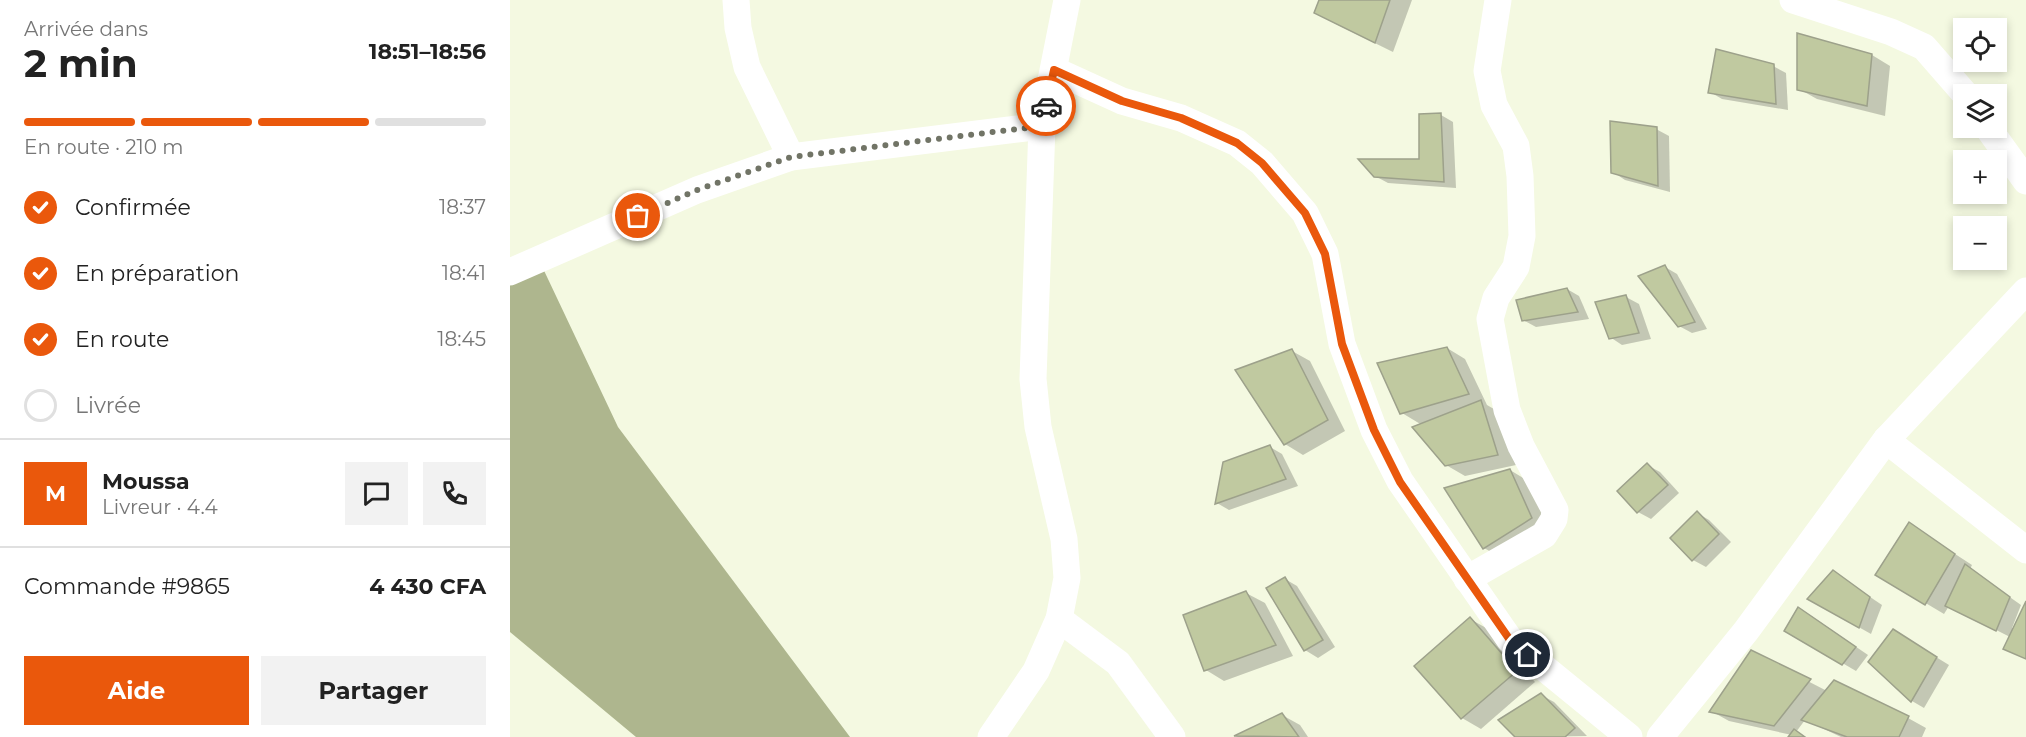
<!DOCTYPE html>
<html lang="fr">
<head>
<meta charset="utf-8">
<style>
  :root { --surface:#fff; --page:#f2f2f2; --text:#222; --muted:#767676; --line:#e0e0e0; --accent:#ea580c }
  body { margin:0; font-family:Montserrat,sans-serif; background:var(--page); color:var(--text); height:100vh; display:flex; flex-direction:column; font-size:22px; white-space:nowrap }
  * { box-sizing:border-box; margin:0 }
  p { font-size:20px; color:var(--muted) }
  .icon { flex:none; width:33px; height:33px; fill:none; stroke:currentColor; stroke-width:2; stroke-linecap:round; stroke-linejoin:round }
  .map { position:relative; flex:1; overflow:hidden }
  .drawer { display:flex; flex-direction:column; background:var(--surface); width:510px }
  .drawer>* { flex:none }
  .controls { position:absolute; left:1443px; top:18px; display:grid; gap:12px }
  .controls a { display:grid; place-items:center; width:54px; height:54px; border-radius:0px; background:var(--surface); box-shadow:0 3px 9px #0003; font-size:30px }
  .pin { position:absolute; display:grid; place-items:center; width:51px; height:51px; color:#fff; margin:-26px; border:3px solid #fff; border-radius:50%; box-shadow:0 2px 6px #0007 }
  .courier { position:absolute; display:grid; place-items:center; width:60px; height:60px; margin:-30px; border:4px solid #ea580c; border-radius:50%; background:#fff; color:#222; box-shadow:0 2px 8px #0007 }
  .head em { font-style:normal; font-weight:700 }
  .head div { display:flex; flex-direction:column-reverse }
  .head { display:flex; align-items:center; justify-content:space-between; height:102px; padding:0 24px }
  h1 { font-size:39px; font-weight:700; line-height:45px }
  .bar { display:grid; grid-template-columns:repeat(4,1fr); gap:9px 6px; align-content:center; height:72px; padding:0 24px }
  .bar i { height:8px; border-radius:4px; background:var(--line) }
  .bar .selected { background:var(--accent) }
  .bar p { grid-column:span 4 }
  .line { display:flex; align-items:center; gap:15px; padding:0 24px; border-top:2px solid var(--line) }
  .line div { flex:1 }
  .round { display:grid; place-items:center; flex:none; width:63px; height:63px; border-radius:0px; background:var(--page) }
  ol { padding:0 24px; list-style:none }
  li { display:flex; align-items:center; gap:18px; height:66px }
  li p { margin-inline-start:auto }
  li .icon { padding:6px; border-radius:50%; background:var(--accent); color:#fff; stroke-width:4 }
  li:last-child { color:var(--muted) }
  li i { width:33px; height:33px; border:3px solid var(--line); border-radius:50% }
  .primary-button { display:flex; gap:12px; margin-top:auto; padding:12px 24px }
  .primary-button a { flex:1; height:69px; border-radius:0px; background:var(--accent); color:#fff; font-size:24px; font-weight:700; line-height:69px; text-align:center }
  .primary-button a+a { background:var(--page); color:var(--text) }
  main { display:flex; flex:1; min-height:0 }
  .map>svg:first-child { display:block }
  .forest { fill:#aeb68e }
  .shadow { fill:#0003 }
  .building { fill:#c0c9a0; stroke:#9da18b; stroke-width:1.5 }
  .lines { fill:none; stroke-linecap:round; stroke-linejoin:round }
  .street { stroke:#fff; stroke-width:27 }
  .done { stroke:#717466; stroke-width:6; stroke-dasharray:0 10.8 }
  .route { stroke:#ea580c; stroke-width:8 }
</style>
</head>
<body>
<main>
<section class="drawer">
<div class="head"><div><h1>2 min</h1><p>Arrivée dans</p></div><em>18:51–18:56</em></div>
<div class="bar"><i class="selected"></i><i class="selected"></i><i class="selected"></i><i></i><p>En route · 210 m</p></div>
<ol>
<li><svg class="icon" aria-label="check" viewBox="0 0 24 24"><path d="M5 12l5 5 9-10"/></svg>Confirmée<p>18:37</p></li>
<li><svg class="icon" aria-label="check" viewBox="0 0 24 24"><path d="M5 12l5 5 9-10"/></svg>En préparation<p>18:41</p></li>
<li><svg class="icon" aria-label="check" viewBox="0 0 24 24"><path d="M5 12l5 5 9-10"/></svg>En route<p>18:45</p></li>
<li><i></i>Livrée</li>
</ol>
<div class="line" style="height:108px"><b class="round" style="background:var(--accent);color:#fff">M</b><div><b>Moussa</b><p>Livreur · 4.4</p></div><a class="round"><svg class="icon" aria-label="chat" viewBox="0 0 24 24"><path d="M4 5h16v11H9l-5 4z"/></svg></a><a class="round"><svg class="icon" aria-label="phone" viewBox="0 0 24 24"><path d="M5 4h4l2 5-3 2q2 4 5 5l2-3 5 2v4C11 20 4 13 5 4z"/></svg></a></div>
<div class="line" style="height:78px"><div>Commande #9865</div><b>4 430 CFA</b></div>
<div class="primary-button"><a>Aide</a><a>Partager</a></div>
</section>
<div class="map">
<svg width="1516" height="737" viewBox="0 0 1516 737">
  <rect width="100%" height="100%" fill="#f4f9e1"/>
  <path class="forest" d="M 29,260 L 108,427 L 340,737 L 126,737 L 0,632 L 0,272 Z"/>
  <g class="shadow">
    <path d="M 811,0 L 902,0 L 883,52 L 824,23 Z"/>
    <path d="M 1362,55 L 1380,66 L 1375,116 L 1307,99 L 1289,89 Z"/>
    <path d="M 1263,66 L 1276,73 L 1278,110 L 1212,99 L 1200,92 Z"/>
    <path d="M 931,115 L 943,122 L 946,188 L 878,183 L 865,176 L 910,161 Z"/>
    <path d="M 1146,129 L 1159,136 L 1160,192 L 1115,180 L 1103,172 Z"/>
    <path d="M 1155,267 L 1167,274 L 1197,329 L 1182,333 L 1169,326 Z"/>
    <path d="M 1057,289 L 1069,296 L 1079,319 L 1026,327 L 1013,320 Z"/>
    <path d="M 1116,297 L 1129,304 L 1141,339 L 1112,345 L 1100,337 Z"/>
    <path d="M 937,348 L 955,359 L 977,405 L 989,412 L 1006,465 L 955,476 L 936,465 L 912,425 L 892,413 Z"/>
    <path d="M 782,351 L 800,361 L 835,431 L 793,455 L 775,444 Z"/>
    <path d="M 760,447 L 772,454 L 788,486 L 719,510 L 707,503 Z"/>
    <path d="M 1137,465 L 1150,472 L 1169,493 L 1141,519 L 1128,512 Z"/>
    <path d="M 1000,470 L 1018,481 L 1040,528 L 992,558 L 974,548 Z"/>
    <path d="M 1187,513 L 1199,520 L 1221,542 L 1196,567 L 1183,560 L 1162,538 Z"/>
    <path d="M 1399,524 L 1462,565 L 1460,569 L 1511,605 L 1502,628 L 1504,629 L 1516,605 L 1516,659 L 1495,648 L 1500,637 L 1439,606 L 1434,614 L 1367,574 Z"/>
    <path d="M 1323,572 L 1372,605 L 1361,634 L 1299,599 Z"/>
    <path d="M 775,579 L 787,586 L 825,647 L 808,658 L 795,650 L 758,588 Z"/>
    <path d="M 736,593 L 755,603 L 783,656 L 714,681 L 696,670 Z"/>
    <path d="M 1301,616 L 1358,655 L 1346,671 L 1276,630 Z"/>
    <path d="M 960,619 L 978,629 L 1025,682 L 971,729 L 952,718 L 906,666 Z"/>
    <path d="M 1395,638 L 1439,665 L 1414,708 L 1402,701 L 1360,662 Z"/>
    <path d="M 1241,652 L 1317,691 L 1398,718 L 1416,728 L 1412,737 L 1331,737 L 1295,720 L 1286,732 L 1295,737 L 1280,737 L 1282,735 L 1219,721 L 1201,711 Z"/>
    <path d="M 1031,695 L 1044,702 L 1077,736 L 1007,737 Z"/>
    <path d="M 772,715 L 790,725 L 798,737 L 726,737 Z"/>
  </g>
  <g class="building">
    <path d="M 809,0 L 880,0 L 865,43 L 804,13 Z"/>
    <path d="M 1287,33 L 1362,54 L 1357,106 L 1287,90 Z"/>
    <path d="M 1206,49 L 1264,64 L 1266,104 L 1198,93 Z"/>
    <path d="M 931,113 L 934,182 L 864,177 L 848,159 L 909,159 L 909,114 Z"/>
    <path d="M 1100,121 L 1147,127 L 1148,186 L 1101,173 Z"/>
    <path d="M 1155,265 L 1185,322 L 1168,327 L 1128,276 Z"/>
    <path d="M 1057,288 L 1068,312 L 1012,321 L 1006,300 Z"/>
    <path d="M 1116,295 L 1129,333 L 1099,339 L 1085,302 Z"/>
    <path d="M 937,347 L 959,394 L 890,414 L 867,363 Z"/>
    <path d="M 782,349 L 818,420 L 774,445 L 725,370 Z"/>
    <path d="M 971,400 L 988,455 L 935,466 L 902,427 Z"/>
    <path d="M 760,445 L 776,479 L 705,504 L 713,462 Z"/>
    <path d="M 1137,463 L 1158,485 L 1127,513 L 1107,491 Z"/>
    <path d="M 1000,469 L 1022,518 L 973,549 L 934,488 Z"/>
    <path d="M 1187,511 L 1209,534 L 1182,561 L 1160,538 Z"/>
    <path d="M 1399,522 L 1445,554 L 1415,605 L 1365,575 Z"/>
    <path d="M 1455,564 L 1500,597 L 1486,631 L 1435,606 Z"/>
    <path d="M 1323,570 L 1360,597 L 1349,628 L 1297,599 Z"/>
    <path d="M 775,577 L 813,640 L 794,651 L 756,588 Z"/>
    <path d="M 736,591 L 766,645 L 694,671 L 673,615 Z"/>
    <path d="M 1516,601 L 1516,659 L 1493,649 Z"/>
    <path d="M 1288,607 L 1346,647 L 1332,665 L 1274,631 Z"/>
    <path d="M 960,617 L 1007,671 L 951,719 L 904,666 Z"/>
    <path d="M 1383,629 L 1427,657 L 1401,702 L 1358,662 Z"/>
    <path d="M 1241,650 L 1301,679 L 1264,726 L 1199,712 Z"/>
    <path d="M 1324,680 L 1399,716 L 1389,737 L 1337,737 L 1291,720 Z"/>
    <path d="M 1031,693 L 1065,728 L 1055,737 L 1005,737 L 988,720 Z"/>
    <path d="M 772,713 L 789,737 L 724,736 Z"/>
    <path d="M 1284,729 L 1295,737 L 1278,737 Z"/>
  </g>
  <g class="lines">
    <g class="street">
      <path d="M 226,0 L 228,28 L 237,67 L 281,157"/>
      <path d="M 1283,0 L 1381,32 L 1414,47 L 1455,94"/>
      <path d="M 544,70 L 612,101 L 671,118 L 727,143 L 752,163 L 795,213 L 815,254 L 832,344 L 864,430 L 890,481 L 1000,640 L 1119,737"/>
      <path d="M 1478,128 L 1516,181"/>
      <path d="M 0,272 L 187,190 L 281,157 L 532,126"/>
      <path d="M 1376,440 L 1516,550"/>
      <path d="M 957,579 L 1034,535 L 1044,519 L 1045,510 L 1011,446 L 997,410 L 980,319 L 986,298 L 1006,267 L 1012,236 L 1010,176 L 1006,146 L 984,105 L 977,71 L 988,0"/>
      <path d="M 549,619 L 608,663 L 662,737"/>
      <path d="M 481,737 L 526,671 L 549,619 L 557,578 L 554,539 L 528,427 L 523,379 L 532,126 L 557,0"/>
      <path d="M 1150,737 L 1236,631 L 1376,440 L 1516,291"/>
    </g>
  </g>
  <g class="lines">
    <path class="done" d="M 128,216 L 187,190 L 281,157 L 532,126 L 536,106"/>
    <path class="route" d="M 536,106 L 544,70 L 612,101 L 671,118 L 727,143 L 752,163 L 795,213 L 815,254 L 832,344 L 864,430 L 890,482 L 1000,640 L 1018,655"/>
  </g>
</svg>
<div class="controls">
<a><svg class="icon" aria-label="locate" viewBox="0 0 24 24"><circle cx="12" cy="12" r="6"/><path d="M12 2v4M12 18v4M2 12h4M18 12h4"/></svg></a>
<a><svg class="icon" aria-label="layers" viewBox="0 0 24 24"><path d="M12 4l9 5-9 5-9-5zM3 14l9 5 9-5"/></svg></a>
<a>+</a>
<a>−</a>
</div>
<div class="pin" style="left:128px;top:216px;background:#ea580c"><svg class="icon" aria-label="bag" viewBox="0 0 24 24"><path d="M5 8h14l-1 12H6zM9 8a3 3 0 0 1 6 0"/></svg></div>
<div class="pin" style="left:1018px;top:655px;background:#1f2937"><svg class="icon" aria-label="home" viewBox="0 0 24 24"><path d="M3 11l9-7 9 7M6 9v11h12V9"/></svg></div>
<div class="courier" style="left:536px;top:106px"><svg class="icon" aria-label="car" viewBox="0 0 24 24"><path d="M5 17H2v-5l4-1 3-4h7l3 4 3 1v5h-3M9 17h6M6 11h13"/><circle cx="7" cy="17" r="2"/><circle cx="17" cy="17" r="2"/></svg></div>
</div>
</main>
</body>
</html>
